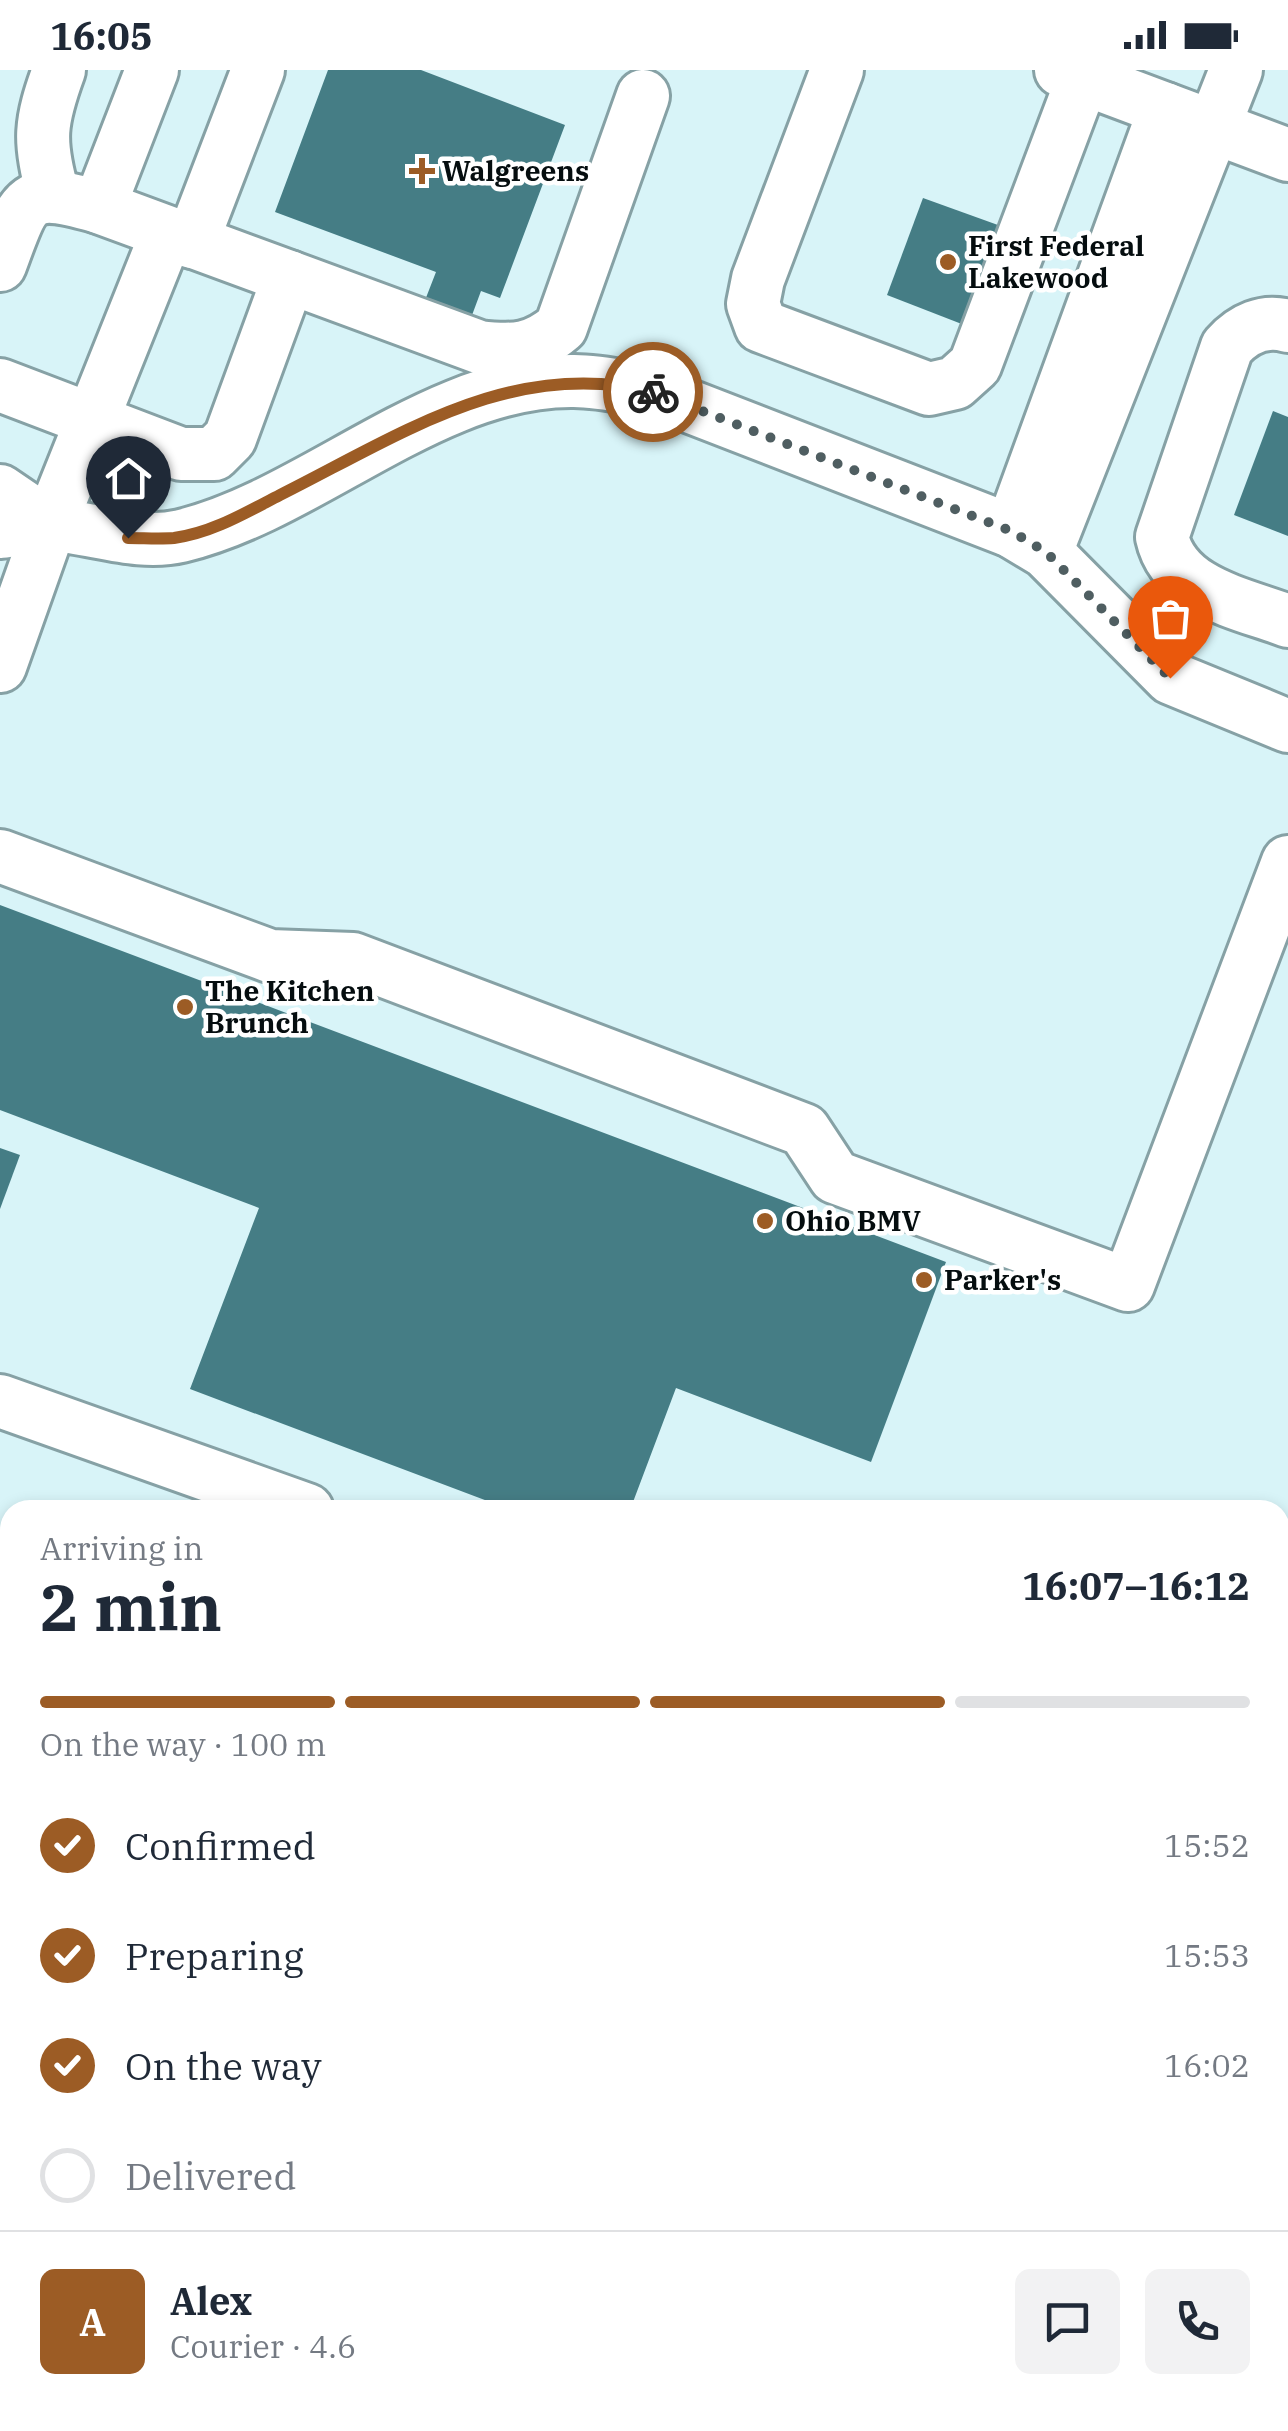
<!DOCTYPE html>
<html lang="en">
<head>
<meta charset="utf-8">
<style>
  :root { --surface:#fff; --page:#f2f2f3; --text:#1f2937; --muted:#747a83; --line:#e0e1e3; --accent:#9c5c25 }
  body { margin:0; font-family:"IBM Plex Serif",serif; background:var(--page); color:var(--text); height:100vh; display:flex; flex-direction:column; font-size:38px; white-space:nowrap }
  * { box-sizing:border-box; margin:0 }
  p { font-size:32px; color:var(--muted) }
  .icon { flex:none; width:55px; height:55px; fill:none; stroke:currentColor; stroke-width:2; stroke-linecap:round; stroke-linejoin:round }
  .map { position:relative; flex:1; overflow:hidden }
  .panel { position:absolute; left:0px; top:1430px; width:1290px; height:932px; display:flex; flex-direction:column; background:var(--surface); border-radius:30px 30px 0 0; box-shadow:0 5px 15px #0003 }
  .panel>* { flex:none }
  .pin { position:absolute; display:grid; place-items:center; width:85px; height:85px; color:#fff; margin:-102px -42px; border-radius:50% 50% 50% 0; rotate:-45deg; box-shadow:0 0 10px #0007 }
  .pin .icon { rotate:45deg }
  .courier { position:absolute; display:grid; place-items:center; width:100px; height:100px; margin:-50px; border:8px solid #9c5c25; border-radius:50%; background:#fff; color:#222; box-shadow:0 2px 12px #0007 }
  .headline em { font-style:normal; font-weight:800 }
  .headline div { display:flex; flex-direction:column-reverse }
  .headline { display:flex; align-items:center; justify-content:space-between; height:170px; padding:0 40px }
  h1 { font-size:65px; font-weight:800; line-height:75px }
  .bar { display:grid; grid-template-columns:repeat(4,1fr); gap:15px 10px; align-content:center; height:120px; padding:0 40px }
  .bar i { height:12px; border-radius:8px; background:var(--line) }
  .bar .selected { background:var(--accent) }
  .bar p { grid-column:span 4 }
  .line { display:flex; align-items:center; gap:25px; padding:0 40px; border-top:2px solid var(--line) }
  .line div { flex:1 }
  .round { display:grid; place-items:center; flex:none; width:105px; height:105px; border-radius:15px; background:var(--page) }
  ol { padding:0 40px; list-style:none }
  li { display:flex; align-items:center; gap:30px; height:110px }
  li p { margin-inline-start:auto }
  li .icon { padding:10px; border-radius:50%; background:var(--accent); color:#fff; stroke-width:4 }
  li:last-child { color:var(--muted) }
  li i { width:55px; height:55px; border:5px solid var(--line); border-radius:50% }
  .status { display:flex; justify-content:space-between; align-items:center; height:70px; padding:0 50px; background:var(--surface); direction:ltr }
  .status svg { height:28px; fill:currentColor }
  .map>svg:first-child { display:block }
  .building { fill:#457d85 }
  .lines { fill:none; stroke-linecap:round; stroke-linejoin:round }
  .minor-casing { stroke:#86a1a5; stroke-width:58 }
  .minor { stroke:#fff; stroke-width:52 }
  .done { stroke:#4f5e61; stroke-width:10; stroke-dasharray:0 18 }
  .route { stroke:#9c5c25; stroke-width:12 }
  .poi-dot { fill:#9c5c25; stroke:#fff; stroke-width:4 }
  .labels { text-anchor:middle; stroke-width:9; stroke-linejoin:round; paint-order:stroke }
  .poi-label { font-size:28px; font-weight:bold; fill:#050d0f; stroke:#fff; text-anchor:start }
</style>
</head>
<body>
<div class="status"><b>16:05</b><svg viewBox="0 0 49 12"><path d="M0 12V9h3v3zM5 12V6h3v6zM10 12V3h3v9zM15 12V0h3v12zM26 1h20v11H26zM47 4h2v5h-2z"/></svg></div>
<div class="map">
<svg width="1288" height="2361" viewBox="0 0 1288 2361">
  <rect width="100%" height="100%" fill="#d8f4f8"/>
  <g class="building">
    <path d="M 328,0 L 421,0 L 565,55 L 500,228 L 481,221 L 468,256 L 422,238 L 436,202 L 275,142 Z"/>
    <path d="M 923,128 L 1009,159 L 972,258 L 887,225 Z"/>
    <path d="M 1273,341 L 1288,347 L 1288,466 L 1234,445 Z"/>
    <path d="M 0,835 L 946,1192 L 871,1392 L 676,1318 L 630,1440 L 511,1440 L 190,1319 L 259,1138 L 0,1040 Z"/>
    <path d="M 0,1078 L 20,1085 L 0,1139 Z"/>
    <path d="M 0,1479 L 10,1483 L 10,1527 L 0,1523 Z"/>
    <path d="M 0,1644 L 10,1647 L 10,1772 L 0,1768 Z"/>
    <path d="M 1280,1725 L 1288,1726 L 1288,2093 L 1284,2086 L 1280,2088 L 1280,1856 L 1286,1825 L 1280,1824 Z"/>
    <path d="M 0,1821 L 10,1825 L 10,1898 L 0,1894 Z"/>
    <path d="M 511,2352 L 639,2352 L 636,2361 L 509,2361 Z"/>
    <path d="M 737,2352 L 783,2352 L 805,2360 L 734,2361 Z"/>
  </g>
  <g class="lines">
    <defs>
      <g id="minor">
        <path d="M 837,0 L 758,209 L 753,234 L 761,256 L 929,319 L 955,313 L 975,295 L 1083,8"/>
        <path d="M 1061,0 L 1288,85"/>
        <path d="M 53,124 C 38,71 40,52 59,0"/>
        <path d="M 99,137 L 152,0"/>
        <path d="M 192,172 L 258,0"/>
        <path d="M 0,195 C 26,125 24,116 99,137 L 479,277 C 515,281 534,280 561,257 L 643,26"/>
        <path d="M 1288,256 C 1264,249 1243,259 1227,277 L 1162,467 C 1174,522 1241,533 1288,551"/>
        <path d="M 0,315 L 181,384 L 214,384 L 230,368 L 289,207"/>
        <path d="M 0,421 L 50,455"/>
        <path d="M 1011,461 L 1165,39"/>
        <path d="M 0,462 C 17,460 36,454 53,455 C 95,458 138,476 181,466 C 313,434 434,309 574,311 C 599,311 625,317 650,321 L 1011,461 L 1046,482 L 1171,608 L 1288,656"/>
        <path d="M 1046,482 L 1236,0"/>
        <path d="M 0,596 L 50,455 L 167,163"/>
        <path d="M 0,786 L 270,886 L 353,889 L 804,1060 L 835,1107 L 1128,1215 L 1288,792"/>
        <path d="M 0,1331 L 307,1440"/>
        <path d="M 0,1561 L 10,1565"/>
        <path d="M 1280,1590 L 1288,1588"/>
        <path d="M 0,1980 L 10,1986"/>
        <path d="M 0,2180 L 10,2151"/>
        <path d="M 1280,2302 L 1288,2301"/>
        <path d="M 964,2352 L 987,2361"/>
        <path d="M 689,2361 L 693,2352"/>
        <path d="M 1182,2361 L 1187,2352"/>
      </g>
    </defs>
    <use href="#minor" class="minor-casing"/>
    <use href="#minor" class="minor"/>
  </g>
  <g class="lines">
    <path class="done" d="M 653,322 L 1011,461 L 1046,482 L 1170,608"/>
    <path class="route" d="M 128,468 C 144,468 159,469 174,468 C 212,463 247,442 280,425 C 400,365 513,287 653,322"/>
  </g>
  <g class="poi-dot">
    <path d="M417 86h10v10h10v10h-10v10h-10v-10h-10v-10h10z"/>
    <circle cx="948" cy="192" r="10"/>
    <circle cx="185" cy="937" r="10"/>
    <circle cx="765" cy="1151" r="10"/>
    <circle cx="924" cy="1210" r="10"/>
  </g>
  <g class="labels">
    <g class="poi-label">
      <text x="442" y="111">Walgreens</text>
      <text x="968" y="186">First Federal<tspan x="968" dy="32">Lakewood</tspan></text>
      <text x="205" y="931">The Kitchen<tspan x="205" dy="32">Brunch</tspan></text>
      <text x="785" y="1161">Ohio BMV</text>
      <text x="944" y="1220">Parker's</text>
    </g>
  </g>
</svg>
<div class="pin" style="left:1170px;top:608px;background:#ea580c"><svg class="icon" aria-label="bag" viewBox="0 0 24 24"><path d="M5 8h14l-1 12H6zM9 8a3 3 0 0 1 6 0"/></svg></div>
<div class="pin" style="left:128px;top:468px;background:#1f2937"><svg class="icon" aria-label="home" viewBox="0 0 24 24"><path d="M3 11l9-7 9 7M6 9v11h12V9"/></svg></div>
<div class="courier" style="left:653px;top:322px"><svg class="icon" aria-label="bike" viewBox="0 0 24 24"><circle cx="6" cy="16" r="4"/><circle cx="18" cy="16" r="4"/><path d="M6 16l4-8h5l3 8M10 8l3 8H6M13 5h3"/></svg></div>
<section class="panel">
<div class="headline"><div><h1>2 min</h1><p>Arriving in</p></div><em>16:07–16:12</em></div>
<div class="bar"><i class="selected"></i><i class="selected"></i><i class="selected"></i><i></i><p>On the way · 100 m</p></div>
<ol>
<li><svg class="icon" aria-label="check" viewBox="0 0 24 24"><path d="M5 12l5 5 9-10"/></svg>Confirmed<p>15:52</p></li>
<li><svg class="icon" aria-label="check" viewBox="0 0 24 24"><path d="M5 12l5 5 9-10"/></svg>Preparing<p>15:53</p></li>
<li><svg class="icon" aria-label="check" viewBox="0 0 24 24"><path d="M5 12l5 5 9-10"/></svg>On the way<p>16:02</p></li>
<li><i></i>Delivered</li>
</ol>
<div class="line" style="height:180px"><b class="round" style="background:var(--accent);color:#fff">A</b><div><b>Alex</b><p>Courier · 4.6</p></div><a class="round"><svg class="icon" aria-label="chat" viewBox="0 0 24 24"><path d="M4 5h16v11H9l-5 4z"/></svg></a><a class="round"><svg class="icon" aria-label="phone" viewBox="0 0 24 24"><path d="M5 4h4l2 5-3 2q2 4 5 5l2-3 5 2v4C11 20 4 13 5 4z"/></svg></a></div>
</section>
</div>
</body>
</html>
